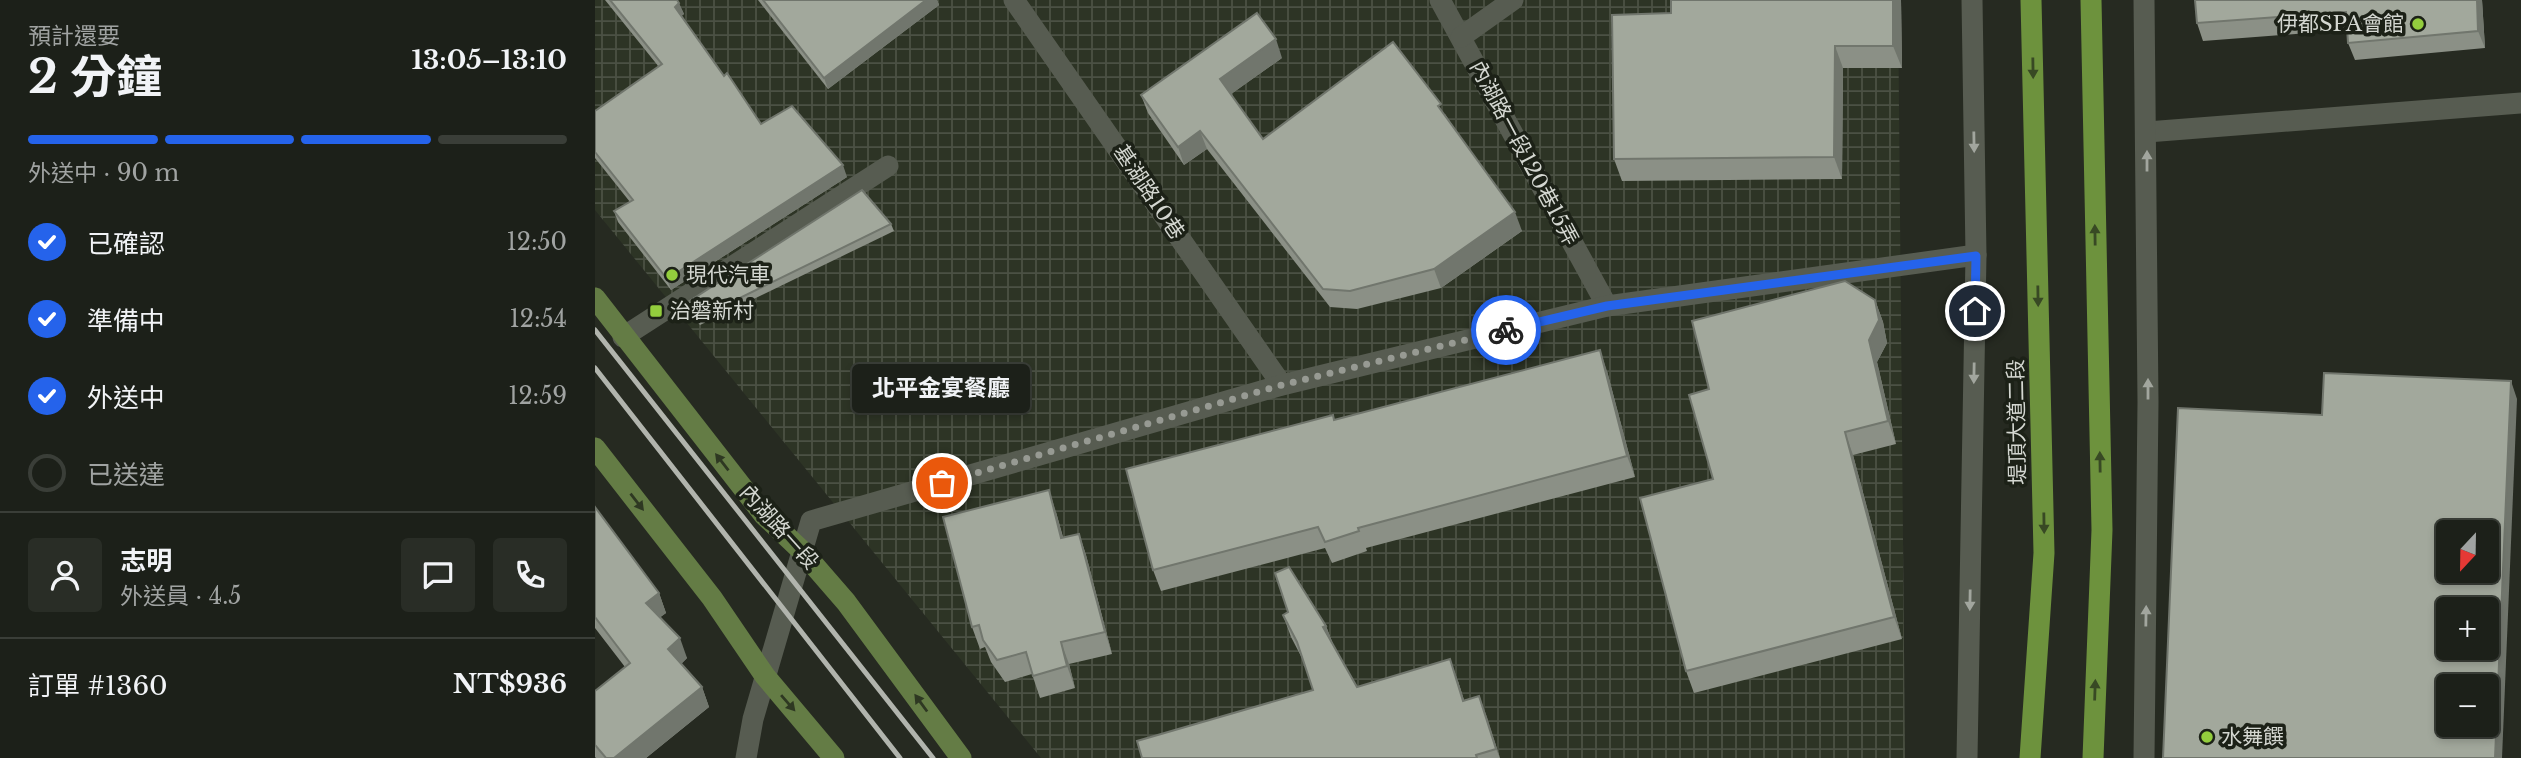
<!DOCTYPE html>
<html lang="zh-TW">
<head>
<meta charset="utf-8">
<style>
  :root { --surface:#1c2019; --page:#292d26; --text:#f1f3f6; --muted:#a0a3a2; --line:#3a3e38; --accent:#2563eb }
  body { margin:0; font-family:"Libre Baskerville","Noto Sans TC",serif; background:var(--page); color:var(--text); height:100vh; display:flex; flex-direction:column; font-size:26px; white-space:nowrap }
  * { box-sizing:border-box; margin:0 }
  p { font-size:23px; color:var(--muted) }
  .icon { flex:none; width:38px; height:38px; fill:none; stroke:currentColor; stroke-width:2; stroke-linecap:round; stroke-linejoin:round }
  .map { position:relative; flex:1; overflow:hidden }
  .side { display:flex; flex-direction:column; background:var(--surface); width:595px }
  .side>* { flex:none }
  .needle { width:46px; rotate:202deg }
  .tools { position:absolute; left:1841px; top:520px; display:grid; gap:14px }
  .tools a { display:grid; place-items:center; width:63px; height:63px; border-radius:7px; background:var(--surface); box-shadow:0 4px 10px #0003,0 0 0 2px var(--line); font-size:35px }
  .pin { position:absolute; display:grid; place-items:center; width:60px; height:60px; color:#fff; margin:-30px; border:4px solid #fff; border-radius:50%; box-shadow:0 2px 7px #0007 }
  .courier { position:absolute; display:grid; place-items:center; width:70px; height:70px; margin:-35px; border:5px solid #2563eb; border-radius:50%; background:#fff; color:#222; box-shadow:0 2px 9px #0007 }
  .bubble { position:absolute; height:49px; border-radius:7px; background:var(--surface); box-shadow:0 4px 10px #0003,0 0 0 2px var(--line); font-size:23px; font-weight:700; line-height:49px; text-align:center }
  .summary em { font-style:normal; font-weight:700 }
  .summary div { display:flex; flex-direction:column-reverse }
  .summary { display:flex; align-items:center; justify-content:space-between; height:119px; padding:0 28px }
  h1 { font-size:46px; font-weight:700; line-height:52px }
  .bar { display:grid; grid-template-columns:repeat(4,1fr); gap:10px 7px; align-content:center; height:84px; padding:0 28px }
  .bar i { height:9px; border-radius:5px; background:var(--line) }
  .bar .on { background:var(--accent) }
  .bar p { grid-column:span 4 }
  .line { display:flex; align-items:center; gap:18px; padding:0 28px; border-top:2px solid var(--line) }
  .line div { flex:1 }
  .round { display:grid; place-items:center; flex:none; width:74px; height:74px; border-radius:7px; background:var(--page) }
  ol { padding:0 28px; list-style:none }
  li { display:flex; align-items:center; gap:21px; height:77px }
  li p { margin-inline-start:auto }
  li .icon { padding:7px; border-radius:50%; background:var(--accent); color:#fff; stroke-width:4 }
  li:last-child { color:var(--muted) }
  li i { width:38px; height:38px; border:4px solid var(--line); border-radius:50% }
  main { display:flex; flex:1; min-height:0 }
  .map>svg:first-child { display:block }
  .industrial { fill:url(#industrial-grid) }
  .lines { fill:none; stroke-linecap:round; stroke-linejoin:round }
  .minor { stroke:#575c51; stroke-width:21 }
  .major { stroke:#647c45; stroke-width:21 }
  .highway { stroke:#6d923d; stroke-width:21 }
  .rail { stroke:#b1b4ad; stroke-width:5 }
  .wall { fill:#8b9086 }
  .shaded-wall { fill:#71766d }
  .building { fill:#a2a89c; stroke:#71766d; stroke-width:2; fill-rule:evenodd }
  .oneway { fill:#384924 }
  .oneway2 { fill:#a2a69e }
  .oneway3 { fill:#2e3822 }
  .done { stroke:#979a93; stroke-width:7; stroke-dasharray:0 12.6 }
  .route { stroke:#2563eb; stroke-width:9 }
  .poi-dot { fill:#93cd3d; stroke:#1c2117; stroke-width:2.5 }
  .labels { text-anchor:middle; stroke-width:7; stroke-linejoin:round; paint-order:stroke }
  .poi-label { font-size:21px; fill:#d4d7d1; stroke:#1c2117; text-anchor:start }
  .street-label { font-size:21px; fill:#d4d7d1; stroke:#1c2117 }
</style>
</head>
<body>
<main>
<section class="side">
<div class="summary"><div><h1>2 分鐘</h1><p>預計還要</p></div><em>13:05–13:10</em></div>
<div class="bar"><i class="on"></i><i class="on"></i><i class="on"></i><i></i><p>外送中 · 90 m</p></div>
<ol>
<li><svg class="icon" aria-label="check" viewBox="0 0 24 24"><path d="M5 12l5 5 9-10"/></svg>已確認<p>12:50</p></li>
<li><svg class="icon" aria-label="check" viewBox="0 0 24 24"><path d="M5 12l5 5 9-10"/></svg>準備中<p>12:54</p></li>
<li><svg class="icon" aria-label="check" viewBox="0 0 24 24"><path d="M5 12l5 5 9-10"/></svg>外送中<p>12:59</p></li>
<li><i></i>已送達</li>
</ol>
<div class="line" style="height:126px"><a class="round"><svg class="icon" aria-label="person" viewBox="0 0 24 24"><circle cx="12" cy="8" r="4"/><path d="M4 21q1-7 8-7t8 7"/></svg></a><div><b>志明</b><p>外送員 · 4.5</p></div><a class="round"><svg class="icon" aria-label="chat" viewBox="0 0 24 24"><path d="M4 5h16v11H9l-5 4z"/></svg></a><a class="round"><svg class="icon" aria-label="phone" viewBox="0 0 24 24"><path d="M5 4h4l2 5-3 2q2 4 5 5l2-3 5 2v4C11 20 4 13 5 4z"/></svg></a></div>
<div class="line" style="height:91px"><div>訂單 #1360</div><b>NT$936</b></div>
</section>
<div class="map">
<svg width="1926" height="758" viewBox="0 0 1926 758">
  <defs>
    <pattern id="industrial-grid" width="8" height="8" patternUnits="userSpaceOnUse" patternTransform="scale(1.75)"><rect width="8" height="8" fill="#2d3425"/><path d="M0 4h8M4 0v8" fill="none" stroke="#4b5144"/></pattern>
  </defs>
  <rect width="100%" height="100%" fill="#262a21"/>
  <path class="industrial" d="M 0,0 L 1303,0 L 1310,758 L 446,758 L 0,210 Z"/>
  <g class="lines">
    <g class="minor">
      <path d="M 419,0 L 687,385"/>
      <path d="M 845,0 L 1012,306"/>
      <path d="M 866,37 L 918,0"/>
      <path d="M 1552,132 L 1926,103"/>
      <path d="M 28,337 L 293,166"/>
      <path d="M 151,758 L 158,719 L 216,521 L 687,385 L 1012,306 L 1381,255"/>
      <path d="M 1372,758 L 1381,255 L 1377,0"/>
      <path d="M 1549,758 L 1553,402 L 1549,0"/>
    </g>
    <g class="major">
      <path d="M 0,298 L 169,515 L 205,549 L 251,602 L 366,758"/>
      <path d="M 0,448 L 117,598 L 170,676 L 239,758"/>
    </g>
    <g class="highway">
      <path d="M 1496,0 L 1507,530 L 1498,758"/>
      <path d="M 1435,758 L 1449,553 L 1436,0"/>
    </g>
    <g class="rail">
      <path d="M 0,330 L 338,758"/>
      <path d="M 0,368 L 305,758"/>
    </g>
  </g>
  <g class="wall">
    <path d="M 10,0 L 82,0 L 89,14 L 86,16 L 129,76 L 166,124 L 252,177 L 76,290 L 23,222 L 19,211 L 35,202 L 0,158 L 0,111 L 64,67 Z"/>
    <path d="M 163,0 L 342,0 L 344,5 L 233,89 Z"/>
    <path d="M 1076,0 L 1306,0 L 1307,68 L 1248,68 L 1247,179 L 1027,181 L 1019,159 L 1076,13 Z"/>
    <path d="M 1887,0 L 1890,48 L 1760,60 L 1753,43 L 1752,30 L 1608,41 L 1602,23 Z"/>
    <path d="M 687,58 L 636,94 L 668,139 L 850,114 L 927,231 L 846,288 L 762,309 L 735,307 L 612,149 L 589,165 L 553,113 L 546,95 Z"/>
    <path d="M 296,224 L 299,231 L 105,325 L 93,311 L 90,304 Z"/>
    <path d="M 1280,300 L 1288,322 L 1292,343 L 1282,362 L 1301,444 L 1258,455 L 1307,639 L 1099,693 L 1091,671 L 1118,479 L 1114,389 Z"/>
    <path d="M 1012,371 L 1040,477 L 771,548 L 772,551 L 737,563 L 730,548 L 566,591 L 558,570 L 740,420 Z"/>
    <path d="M 0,507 L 64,593 L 71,613 L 65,617 L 92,658 L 86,664 L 107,687 L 114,707 L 51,758 L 1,758 L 0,757 L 0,691 L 30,667 L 0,628 Z"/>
    <path d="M 461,512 L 468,537 L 484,534 L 491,555 L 517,654 L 474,664 L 480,688 L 445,698 L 437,674 L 410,682 L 396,662 L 390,647 L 385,649 L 377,627 Z"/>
    <path d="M 688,615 L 731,626 L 738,644 L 762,687 L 863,681 L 869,700 L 884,696 L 905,758 L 547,758 L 718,690 L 708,660 L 696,637 Z"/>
  </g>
  <g class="shaded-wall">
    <path d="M 331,0 L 342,0 L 344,5 L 233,89 L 229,78 Z"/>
    <path d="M 1298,0 L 1306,0 L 1307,68 L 1298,46 Z"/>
    <path d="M 1882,0 L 1887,0 L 1890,48 L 1883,31 Z"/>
    <path d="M 84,3 L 89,14 L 84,18 L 80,7 Z"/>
    <path d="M 681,39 L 687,58 L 632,97 L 625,79 Z"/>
    <path d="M 1240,46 L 1248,68 L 1247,179 L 1239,157 Z"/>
    <path d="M 605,131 L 612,149 L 589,165 L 583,147 Z"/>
    <path d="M 248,165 L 252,177 L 76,290 L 72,279 Z"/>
    <path d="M 920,212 L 927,231 L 846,288 L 839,269 Z"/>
    <path d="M 1280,300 L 1288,322 L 1292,343 L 1282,362 L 1301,444 L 1293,421 L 1274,340 Z"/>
    <path d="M 1005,350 L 1012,371 L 1040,477 L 1032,456 Z"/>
    <path d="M 1916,381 L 1922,399 L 1907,758 L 1900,758 Z"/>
    <path d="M 1250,432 L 1258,455 L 1307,639 L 1299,617 Z"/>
    <path d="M 454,490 L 461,512 L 474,560 L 466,538 Z"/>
    <path d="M 484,534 L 491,555 L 517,654 L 510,632 Z"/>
    <path d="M 64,593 L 71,613 L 58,623 L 51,603 Z"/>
    <path d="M 731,626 L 739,647 L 728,627 Z"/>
    <path d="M 85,638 L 92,658 L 81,669 L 73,649 Z"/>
    <path d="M 466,642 L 474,664 L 480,688 L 472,666 Z"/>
    <path d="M 855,659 L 863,681 L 876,722 L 868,701 Z"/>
    <path d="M 107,687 L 114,707 L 51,758 L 19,758 Z"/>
    <path d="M 884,696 L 892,717 L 905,758 L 901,749 Z"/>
  </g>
  <g class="building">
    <path d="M 15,0 L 82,0 L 84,3 L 80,7 L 129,76 L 132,73 L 166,124 L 197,106 L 248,165 L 72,279 L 19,211 L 38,200 L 0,152 L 0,111 L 67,64 Z"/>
    <path d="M 168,0 L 331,0 L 229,78 Z"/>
    <path d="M 1076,0 L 1298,0 L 1298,46 L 1240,46 L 1239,157 L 1019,159 L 1017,15 L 1076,13 Z"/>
    <path d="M 1600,0 L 1882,0 L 1883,31 L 1753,43 L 1751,12 L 1602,23 Z"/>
    <path d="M 662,13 L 681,39 L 625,79 L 668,139 L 798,42 L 846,104 L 843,106 L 920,212 L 839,269 L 755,291 L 728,289 L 605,131 L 583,147 L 546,95 Z"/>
    <path d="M 267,190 L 296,224 L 102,319 L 90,304 Z"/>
    <path d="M 1250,281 L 1280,300 L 1284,320 L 1274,340 L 1293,421 L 1250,432 L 1299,617 L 1091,671 L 1045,498 L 1118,479 L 1094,395 L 1114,389 L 1097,321 Z"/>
    <path d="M 1005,350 L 1032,456 L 763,528 L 764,531 L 730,542 L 723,527 L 558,570 L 531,469 L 738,415 L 739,420 Z"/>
    <path d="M 1729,373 L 1916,381 L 1900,758 L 1568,758 L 1583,408 L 1727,415 ZM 1853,532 L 1892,532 L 1892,570 L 1853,570 ZM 1853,609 L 1892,609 L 1892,648 L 1853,648 ZM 1853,686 L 1892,686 L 1892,724 L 1853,724 Z"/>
    <path d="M 454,490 L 466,538 L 484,534 L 510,632 L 466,642 L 472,666 L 438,676 L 431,652 L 402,660 L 388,640 L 384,625 L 377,627 L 348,517 Z"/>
    <path d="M 0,507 L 64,593 L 51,603 L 85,638 L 73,649 L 107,687 L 19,758 L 11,758 L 0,745 L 0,691 L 35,663 L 0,617 Z"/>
    <path d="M 694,567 L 731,626 L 728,627 L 762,687 L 855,659 L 868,701 L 884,696 L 901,749 L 881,755 L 882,758 L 547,758 L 542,741 L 718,690 L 702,642 L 688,615 L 693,612 L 680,573 Z"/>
  </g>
  <defs><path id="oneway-solid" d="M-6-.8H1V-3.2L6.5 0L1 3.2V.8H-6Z" transform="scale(1.75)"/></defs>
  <g class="oneway">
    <use href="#oneway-solid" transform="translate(1438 68) rotate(89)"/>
    <use href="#oneway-solid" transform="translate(1500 235) rotate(-91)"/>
    <use href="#oneway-solid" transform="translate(1443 296) rotate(89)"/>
    <use href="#oneway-solid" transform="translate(1505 462) rotate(-91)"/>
    <use href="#oneway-solid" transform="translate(1449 523) rotate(89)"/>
    <use href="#oneway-solid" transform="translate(1500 690) rotate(-88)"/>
  </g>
  <g class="oneway2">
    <use href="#oneway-solid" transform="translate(1379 142) rotate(89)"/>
    <use href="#oneway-solid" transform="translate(1552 161) rotate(-90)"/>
    <use href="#oneway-solid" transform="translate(1379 373) rotate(91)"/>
    <use href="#oneway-solid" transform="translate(1553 389) rotate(-90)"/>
    <use href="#oneway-solid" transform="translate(1375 600) rotate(91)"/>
    <use href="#oneway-solid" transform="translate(1551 616) rotate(-89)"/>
  </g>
  <g class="oneway3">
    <use href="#oneway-solid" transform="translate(127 462) rotate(-128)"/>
    <use href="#oneway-solid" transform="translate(42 502) rotate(52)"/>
    <use href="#oneway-solid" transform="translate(193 703) rotate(49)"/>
    <use href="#oneway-solid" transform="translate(326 703) rotate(-126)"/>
  </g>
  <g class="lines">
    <path class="done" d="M 347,483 L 687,385 L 911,330"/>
    <path class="route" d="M 911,330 L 1012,306 L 1381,256 L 1380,311"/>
  </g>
  <g class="poi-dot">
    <circle cx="1823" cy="24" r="7"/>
    <circle cx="77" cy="275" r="7"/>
    <rect x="54" y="304" width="14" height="14" rx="3.5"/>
    <circle cx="1612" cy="737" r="7"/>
  </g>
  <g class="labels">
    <g class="poi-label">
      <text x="1809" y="31" text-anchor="end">伊都SPA會館</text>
      <text x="91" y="282">現代汽車</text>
      <text x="75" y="318">治磐新村</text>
      <text x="1626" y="744">水舞饌</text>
    </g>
    <g class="street-label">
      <text transform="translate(929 153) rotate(62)" y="7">內湖路一段120巷15弄</text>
      <text transform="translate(554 192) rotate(56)" y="7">基湖路10巷</text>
      <text transform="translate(1422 422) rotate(-91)" y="7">堤頂大道二段</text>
      <text transform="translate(184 527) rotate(48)" y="7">內湖路一段</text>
    </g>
  </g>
</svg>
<div class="tools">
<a><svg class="needle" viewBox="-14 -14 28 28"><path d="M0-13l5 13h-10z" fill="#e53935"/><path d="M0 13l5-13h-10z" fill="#a0a3a2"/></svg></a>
<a>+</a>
<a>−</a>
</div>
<div class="pin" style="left:347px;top:483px;background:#ea580c"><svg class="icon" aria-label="bag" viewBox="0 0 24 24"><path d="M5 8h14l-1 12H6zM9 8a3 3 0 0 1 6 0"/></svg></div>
<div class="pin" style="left:1380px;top:311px;background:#1f2937"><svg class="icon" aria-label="home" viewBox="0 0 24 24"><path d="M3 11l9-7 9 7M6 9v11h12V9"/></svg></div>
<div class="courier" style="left:911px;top:330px"><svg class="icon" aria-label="bike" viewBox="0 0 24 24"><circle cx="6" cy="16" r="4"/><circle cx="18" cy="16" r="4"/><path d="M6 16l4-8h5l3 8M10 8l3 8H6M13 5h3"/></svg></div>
<div class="bubble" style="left:257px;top:364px;width:178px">北平金宴餐廳</div>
</div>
</main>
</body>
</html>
